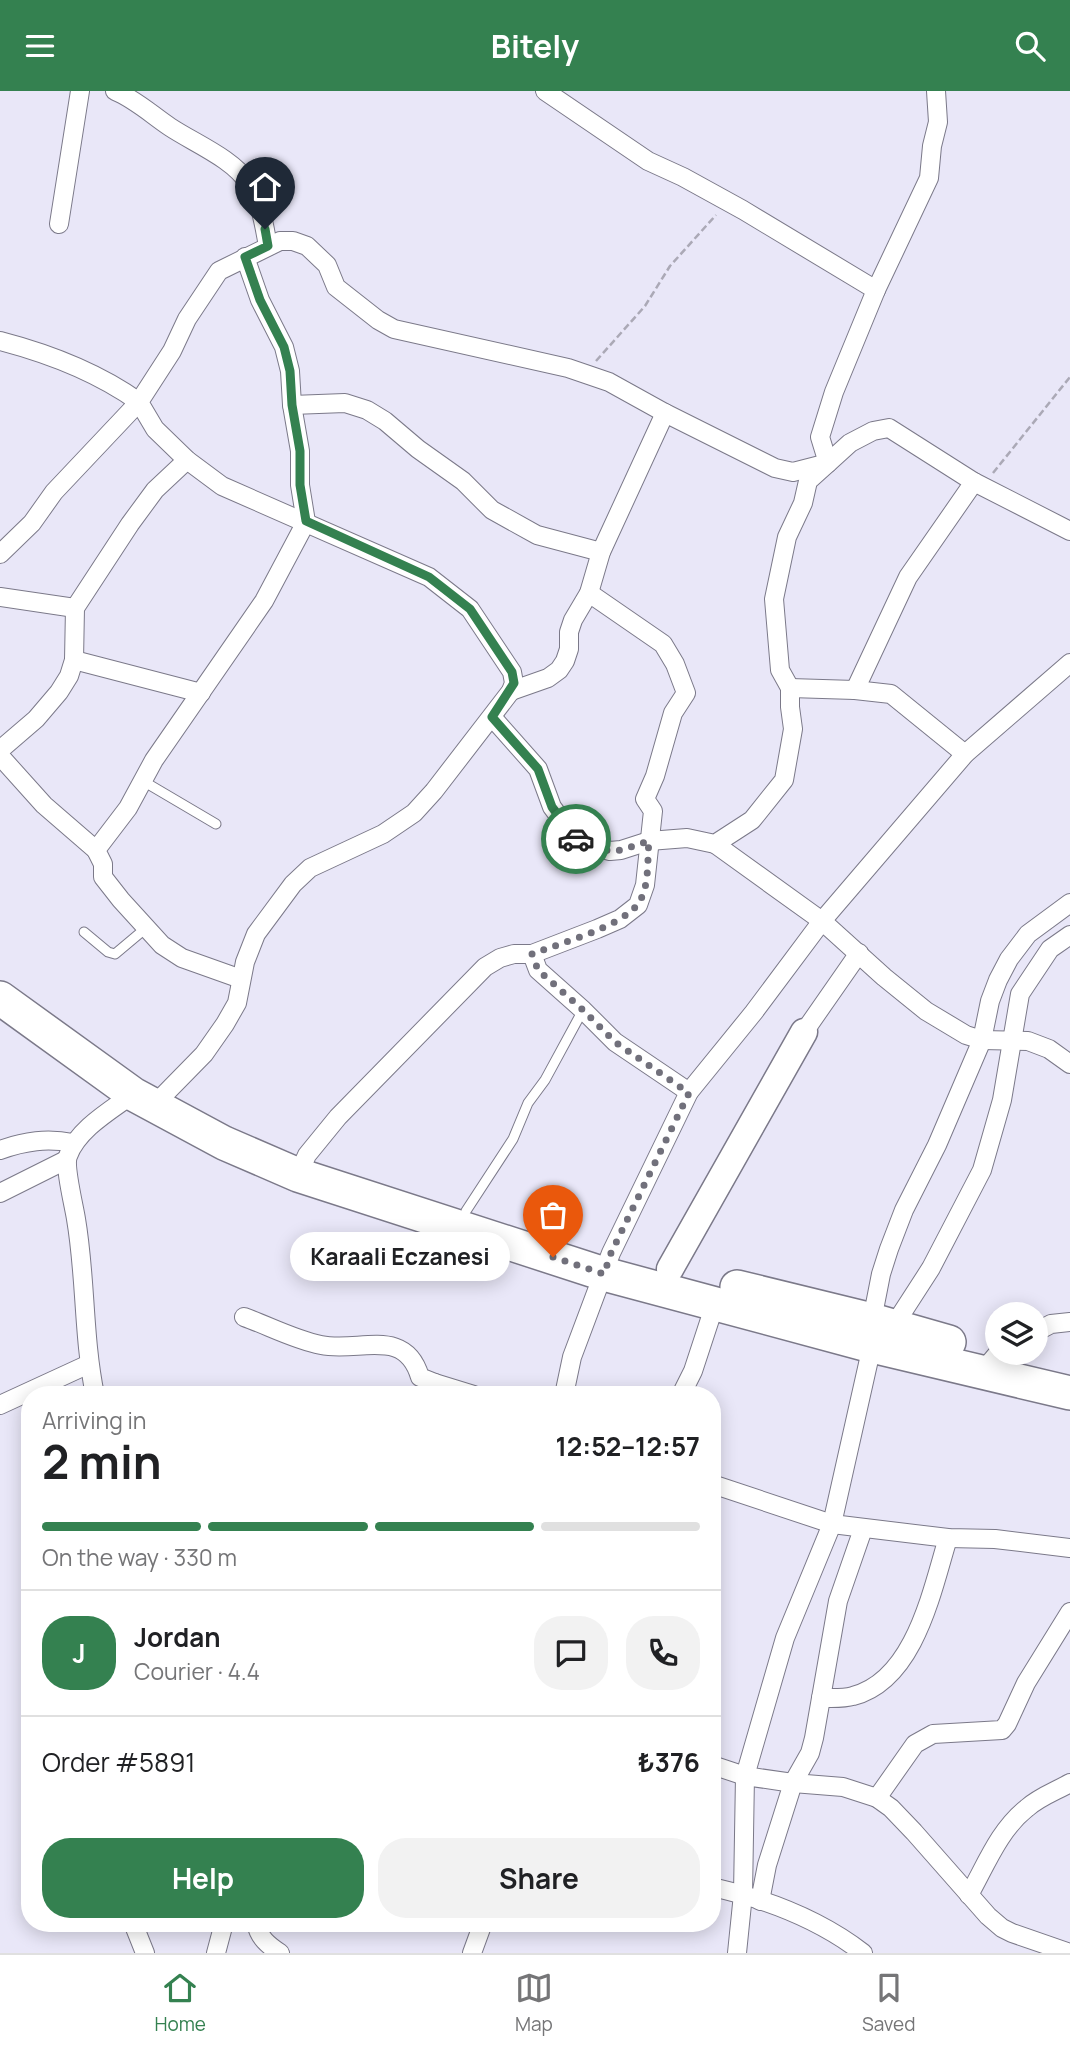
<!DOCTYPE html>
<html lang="en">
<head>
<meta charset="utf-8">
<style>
  :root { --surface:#fff; --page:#f2f2f2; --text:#202124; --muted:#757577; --line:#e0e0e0; --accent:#348150 }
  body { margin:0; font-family:Manrope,sans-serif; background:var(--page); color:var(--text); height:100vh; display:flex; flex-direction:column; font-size:26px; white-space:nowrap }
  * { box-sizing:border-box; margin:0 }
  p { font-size:23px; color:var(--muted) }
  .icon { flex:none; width:38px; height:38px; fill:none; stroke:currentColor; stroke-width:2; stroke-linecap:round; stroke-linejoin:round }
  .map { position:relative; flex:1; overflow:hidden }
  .details { position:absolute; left:21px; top:1295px; width:700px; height:546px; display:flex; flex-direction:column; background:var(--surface); border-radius:28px; box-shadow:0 4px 18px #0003 }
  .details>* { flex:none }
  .fabs { position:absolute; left:985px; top:1211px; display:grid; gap:14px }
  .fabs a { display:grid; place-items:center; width:63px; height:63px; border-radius:50%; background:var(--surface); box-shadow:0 4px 18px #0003; font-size:35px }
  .pin { position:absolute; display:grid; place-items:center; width:60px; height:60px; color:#fff; margin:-72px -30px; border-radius:50% 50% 50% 0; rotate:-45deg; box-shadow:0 0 7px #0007 }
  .pin .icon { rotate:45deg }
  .courier { position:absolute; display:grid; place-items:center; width:70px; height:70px; margin:-35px; border:5px solid #348150; border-radius:50%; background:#fff; color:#222; box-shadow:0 2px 9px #0007 }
  .bubble { position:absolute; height:49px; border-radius:24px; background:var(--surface); box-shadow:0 4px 18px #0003; font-size:23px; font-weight:700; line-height:49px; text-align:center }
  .summary em { font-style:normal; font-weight:700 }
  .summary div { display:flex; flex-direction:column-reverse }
  .summary { display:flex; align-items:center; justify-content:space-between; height:119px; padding:0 21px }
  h1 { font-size:46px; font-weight:700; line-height:52px }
  .bar { display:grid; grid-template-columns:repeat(4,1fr); gap:10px 7px; align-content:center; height:84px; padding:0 21px }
  .bar i { height:9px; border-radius:5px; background:var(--line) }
  .bar .selected { background:var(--accent) }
  .bar p { grid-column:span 4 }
  .line { display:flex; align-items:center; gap:18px; padding:0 21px; border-top:2px solid var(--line) }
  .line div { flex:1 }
  .round { display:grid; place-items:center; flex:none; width:74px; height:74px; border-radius:28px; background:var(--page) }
  .cta { display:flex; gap:14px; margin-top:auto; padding:14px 21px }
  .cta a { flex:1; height:80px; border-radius:28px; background:var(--accent); color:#fff; font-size:28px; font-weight:700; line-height:80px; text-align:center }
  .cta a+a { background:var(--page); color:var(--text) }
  header { display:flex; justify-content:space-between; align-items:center; height:91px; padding:0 21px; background:var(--accent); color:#fff; font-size:32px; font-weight:700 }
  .tab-bar { display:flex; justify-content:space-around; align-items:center; height:98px; border-top:2px solid var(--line); background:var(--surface); font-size:19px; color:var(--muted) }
  .tab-bar a { display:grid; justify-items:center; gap:4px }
  .tab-bar .selected { color:var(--accent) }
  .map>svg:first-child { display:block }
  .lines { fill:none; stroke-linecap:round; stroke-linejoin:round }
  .lane-casing { stroke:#7b7989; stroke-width:11 }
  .street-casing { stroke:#7b7989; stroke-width:20 }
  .secondary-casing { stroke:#7b7989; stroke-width:29 }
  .highway-casing { stroke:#7b7989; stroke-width:36 }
  .path { stroke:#aba9b6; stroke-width:2.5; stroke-dasharray:7 3.5; stroke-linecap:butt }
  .lane { stroke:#fff; stroke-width:9 }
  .street { stroke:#fff; stroke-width:18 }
  .secondary { stroke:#fff; stroke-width:26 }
  .highway { stroke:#fff; stroke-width:33 }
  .done { stroke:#71707b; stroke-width:7; stroke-dasharray:0 12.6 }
  .route { stroke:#348150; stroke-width:9 }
</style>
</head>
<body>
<header><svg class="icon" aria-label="menu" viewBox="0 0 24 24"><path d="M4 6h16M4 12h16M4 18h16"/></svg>Bitely<svg class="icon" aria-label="search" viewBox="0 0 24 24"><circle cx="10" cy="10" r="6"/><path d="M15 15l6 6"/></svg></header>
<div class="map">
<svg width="1070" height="1862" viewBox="0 0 1070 1862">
  <rect width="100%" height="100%" fill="#e9e7f8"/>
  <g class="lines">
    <defs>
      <g id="lane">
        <path d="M 143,690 L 216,733"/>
        <path d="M 84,841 L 108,861 L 115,863 L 146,837"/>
        <path d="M 466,1120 L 513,1048 L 528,1012 L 545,989 L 583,919"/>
      </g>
      <g id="street">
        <path d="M 115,0 C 135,8 152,24 170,36 C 194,52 234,68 249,93 C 261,111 264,134 268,155"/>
        <path d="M 545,0 L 648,70 L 683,86 L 743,119 L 876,199"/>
        <path d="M 59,133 L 80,0"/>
        <path d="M 0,250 C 50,263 97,281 139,311 L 54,401 L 32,432 L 0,463"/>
        <path d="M 292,314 L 345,312 L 367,319 L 385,330 L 418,358 L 463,390 L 492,419 L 537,444 L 601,461"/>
        <path d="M 0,506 L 75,517"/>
        <path d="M 74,569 L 201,602"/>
        <path d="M 790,597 L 855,599 L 891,603 L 965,663"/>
        <path d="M 855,599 L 908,486 L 974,391"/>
        <path d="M 511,600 L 548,587 L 559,579 L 565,570 L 569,558 L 569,541 L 573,529 L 589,502 L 601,461 L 665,322"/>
        <path d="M 492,626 L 538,678 L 552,716 L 578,751 L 610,760 L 621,759 L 649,750 L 687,747 L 715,753 L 752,729 L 784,689 L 793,638 L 790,616 L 790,597 L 780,579 L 774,508 L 787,446 L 803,412 L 808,390 L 828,372 L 820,346 L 834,301 L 876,199 L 929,87 L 932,55 L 938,31 L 936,0"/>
        <path d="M 0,659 L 36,628 L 59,601 L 69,585 L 74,569 L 75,517 L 130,433 L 155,399 L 187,369"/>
        <path d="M 0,665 L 44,714 L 96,759"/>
        <path d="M 715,753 L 822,830 L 884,886 L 926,920 L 966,944 L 982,949 L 1028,950 L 1049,958 L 1070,973"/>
        <path d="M 532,863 L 538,879 L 583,919 L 615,951 L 689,1001"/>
        <path d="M 241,888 L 182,867 L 162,854 L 121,809 L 103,786 L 103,773 L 96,759 L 128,717 L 154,669 L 264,510 L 306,431 L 300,394 L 300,360 L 292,314 L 290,280 L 284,256 L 260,209 L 245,166"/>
        <path d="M 804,941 L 859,862"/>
        <path d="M 155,1013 L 204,963 L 225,933 L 237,912 L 245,871 L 256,843 L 293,793 L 310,777 L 383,743 L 414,722 L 434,700 L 511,600 L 514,592 L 512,581 L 470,518 L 429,486 L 222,395 L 187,369 L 155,338 L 139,311 L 172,260 L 187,228 L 219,180 L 280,150 L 293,150 L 307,155 L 327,174 L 336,196 L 378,229 L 394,238 L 568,277 L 609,291 L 665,322 L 775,377 L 793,381 L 828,372 L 850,352 L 873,340 L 889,337 L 974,391 L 1070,440"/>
        <path d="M 0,1059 C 25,1050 47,1047 73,1052"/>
        <path d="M 298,1084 L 307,1064 L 338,1026 L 485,876 L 500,867 L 514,863 L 532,863 L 597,838 L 620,828 L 638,814 L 645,794 L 653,720 L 645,708 L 655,685 L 673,622 L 686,602 L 675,573 L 663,553 L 589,502"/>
        <path d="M 0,1102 L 66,1069"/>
        <path d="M 244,1226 C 269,1235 295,1249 321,1254 C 359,1262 405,1235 420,1286 L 435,1292 L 428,1304"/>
        <path d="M 891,1239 L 931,1177 L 982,1079 L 1002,1009 L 1020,903 L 1050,858 L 1070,844"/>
        <path d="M 1036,1241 L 1051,1233 L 1070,1231"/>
        <path d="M 982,1281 L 998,1262"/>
        <path d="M 435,1292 L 474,1304"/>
        <path d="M 95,1304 C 83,1246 86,1186 76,1128 C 74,1115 64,1075 68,1065 C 78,1038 110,1020 133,1003"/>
        <path d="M 564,1304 L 572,1266 L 611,1162 L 689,1001 L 754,921 L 822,830 L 965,663 L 1070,572"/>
        <path d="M 681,1304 L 693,1280 L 715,1213"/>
        <path d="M 0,1314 L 89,1273"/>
        <path d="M 712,1393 L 832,1433 L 948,1447 L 995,1448 L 1070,1457"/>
        <path d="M 821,1607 C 831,1607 843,1608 853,1605 C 915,1589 932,1499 948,1447"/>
        <path d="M 712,1674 L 745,1685 L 793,1692 L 843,1696 L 877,1707 L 891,1717 L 914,1741 L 988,1825 L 1002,1837 L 1012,1842 L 1070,1862"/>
        <path d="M 877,1707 L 915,1653 L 933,1643 L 1002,1639 L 1007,1633 L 1026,1592 L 1070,1521"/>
        <path d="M 712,1796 C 766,1808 819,1828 863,1862"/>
        <path d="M 969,1804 C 986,1774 999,1739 1027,1717 C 1039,1706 1056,1700 1070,1692"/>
        <path d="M 760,1810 L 767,1774 L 793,1692 L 810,1662 L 814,1647 L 838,1510 L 863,1438"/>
        <path d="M 133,1832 L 145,1862"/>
        <path d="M 256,1832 C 259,1847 268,1854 280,1862"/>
        <path d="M 216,1862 L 224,1832"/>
        <path d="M 472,1862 L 483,1832"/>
        <path d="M 737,1862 L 743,1803 L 745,1685 L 785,1547 L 832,1433 L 872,1255 L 872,1229 L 881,1183 L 889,1158 L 904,1119 L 937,1054 L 982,949 L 990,910 L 998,889 L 1009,868 L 1028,843 L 1070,812"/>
      </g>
      <path id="secondary" d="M 670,1178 L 804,941"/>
      <g id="highway">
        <path d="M 0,907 L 133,1003 L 224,1052 L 298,1084 L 604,1183 L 872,1255 L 1070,1302"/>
        <path d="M 737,1196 L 872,1229 L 949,1251"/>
      </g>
    </defs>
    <use href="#lane" class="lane-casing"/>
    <use href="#street" class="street-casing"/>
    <use href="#secondary" class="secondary-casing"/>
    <use href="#highway" class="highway-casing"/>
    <g class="path">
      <path d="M 596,270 L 645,215 L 670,175 L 716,124"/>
      <path d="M 993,382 L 1070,286"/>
    </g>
    <use href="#lane" class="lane"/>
    <use href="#street" class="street"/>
    <use href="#secondary" class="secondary"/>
    <use href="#highway" class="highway"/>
  </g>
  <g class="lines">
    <path class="done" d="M 553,1166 L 604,1183 L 611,1162 L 689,1002 L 615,951 L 583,919 L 538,879 L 532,863 C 558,853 620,836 637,814 C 650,798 647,769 649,750 L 621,759 L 610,760 L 578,751 L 576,748"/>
    <path class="route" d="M 265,138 L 268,155 L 245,166 L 260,209 L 284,256 L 290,280 L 292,314 L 300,360 L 300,394 L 306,430 L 429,486 L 470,518 L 512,581 L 514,592 L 492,626 L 538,678 L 552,716 L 576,748"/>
  </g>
</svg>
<div class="fabs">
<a><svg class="icon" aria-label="layers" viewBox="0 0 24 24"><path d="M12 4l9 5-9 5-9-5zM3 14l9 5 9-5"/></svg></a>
</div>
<div class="pin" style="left:553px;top:1166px;background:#ea580c"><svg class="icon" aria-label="bag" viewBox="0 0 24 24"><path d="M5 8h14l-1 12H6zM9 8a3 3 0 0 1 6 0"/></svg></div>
<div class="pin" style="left:265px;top:138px;background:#1f2937"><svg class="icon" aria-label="home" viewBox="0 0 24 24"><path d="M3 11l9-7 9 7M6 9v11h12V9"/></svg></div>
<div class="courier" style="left:576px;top:748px"><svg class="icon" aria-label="car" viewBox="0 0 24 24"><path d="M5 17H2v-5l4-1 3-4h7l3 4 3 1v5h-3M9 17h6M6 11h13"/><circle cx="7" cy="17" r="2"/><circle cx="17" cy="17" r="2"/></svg></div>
<div class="bubble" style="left:290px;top:1141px;width:220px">Karaali Eczanesi</div>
<section class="details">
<div class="summary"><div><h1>2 min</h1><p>Arriving in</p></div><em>12:52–12:57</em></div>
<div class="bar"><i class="selected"></i><i class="selected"></i><i class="selected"></i><i></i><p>On the way · 330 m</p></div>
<div class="line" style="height:126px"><b class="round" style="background:var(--accent);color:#fff">J</b><div><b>Jordan</b><p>Courier · 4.4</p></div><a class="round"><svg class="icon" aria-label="chat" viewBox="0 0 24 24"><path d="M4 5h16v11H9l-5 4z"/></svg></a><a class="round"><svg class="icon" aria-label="phone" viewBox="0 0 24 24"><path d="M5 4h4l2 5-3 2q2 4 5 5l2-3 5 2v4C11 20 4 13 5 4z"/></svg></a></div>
<div class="line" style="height:91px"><div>Order #5891</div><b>₺376</b></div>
<div class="cta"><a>Help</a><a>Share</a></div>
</section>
</div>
<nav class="tab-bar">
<a class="selected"><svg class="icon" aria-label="home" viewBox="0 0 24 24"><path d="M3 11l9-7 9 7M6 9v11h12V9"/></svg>Home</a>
<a><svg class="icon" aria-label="map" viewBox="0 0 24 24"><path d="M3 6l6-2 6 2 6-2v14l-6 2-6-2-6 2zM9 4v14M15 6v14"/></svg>Map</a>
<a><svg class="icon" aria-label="saved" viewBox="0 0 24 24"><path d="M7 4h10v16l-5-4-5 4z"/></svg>Saved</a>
</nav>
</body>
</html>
